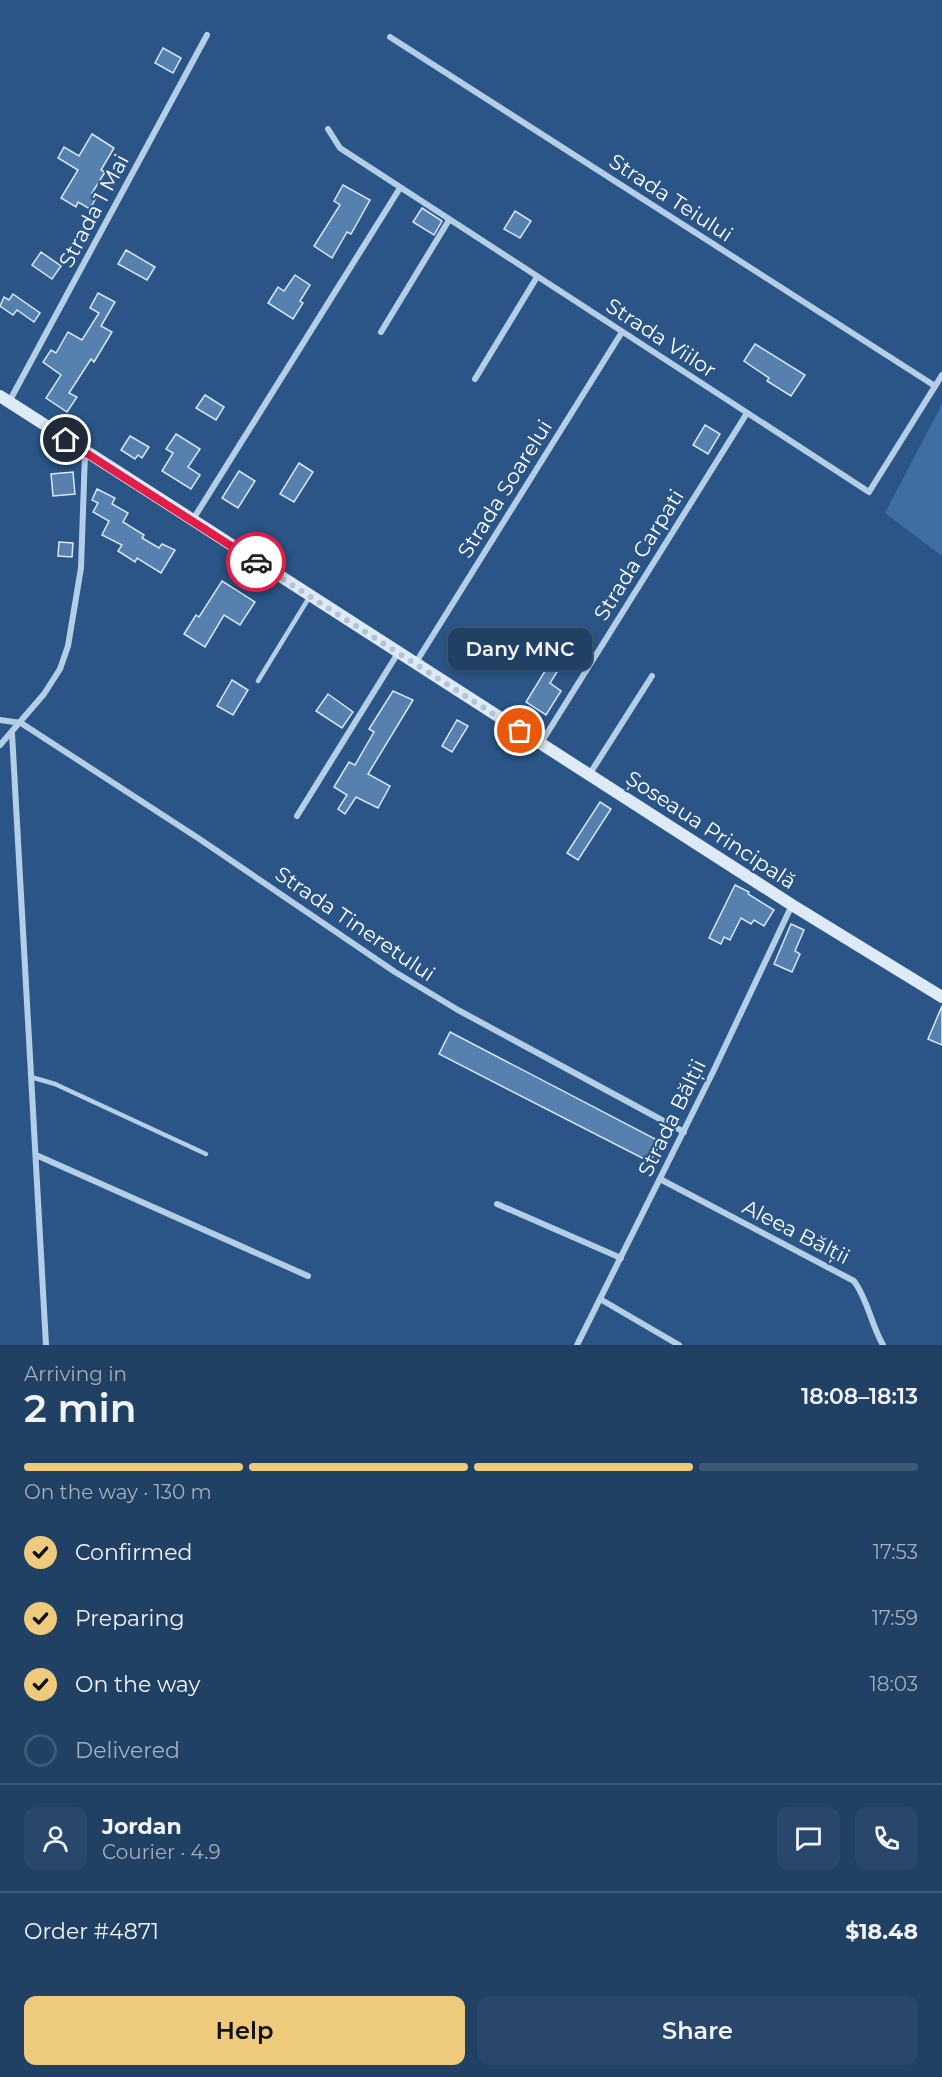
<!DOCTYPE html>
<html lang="en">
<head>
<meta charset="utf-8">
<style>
  :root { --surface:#204064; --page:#28476a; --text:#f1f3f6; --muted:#a2afbf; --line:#3d5978; --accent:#eeca7d }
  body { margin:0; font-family:Montserrat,sans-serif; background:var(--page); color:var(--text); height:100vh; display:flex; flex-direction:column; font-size:22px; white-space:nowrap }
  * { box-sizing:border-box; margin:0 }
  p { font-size:20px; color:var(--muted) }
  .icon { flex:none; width:33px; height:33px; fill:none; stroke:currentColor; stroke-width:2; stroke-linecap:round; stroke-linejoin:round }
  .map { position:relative; height:1345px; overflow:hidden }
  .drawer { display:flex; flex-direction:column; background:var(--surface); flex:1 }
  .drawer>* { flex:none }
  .pin { position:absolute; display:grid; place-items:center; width:51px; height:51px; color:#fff; margin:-26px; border:3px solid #fff; border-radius:50%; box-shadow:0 2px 6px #0007 }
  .courier { position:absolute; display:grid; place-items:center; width:60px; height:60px; margin:-30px; border:4px solid #e11d48; border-radius:50%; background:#fff; color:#222; box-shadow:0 2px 8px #0007 }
  .bubble { position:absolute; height:42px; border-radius:12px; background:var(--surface); box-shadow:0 3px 9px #0003,0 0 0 2px var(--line); font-size:20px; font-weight:600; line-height:42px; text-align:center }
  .summary em { font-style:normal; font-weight:600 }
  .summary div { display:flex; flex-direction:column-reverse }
  .summary { display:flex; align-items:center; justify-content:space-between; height:102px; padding:0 24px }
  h1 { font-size:39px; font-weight:600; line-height:45px }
  .bar { display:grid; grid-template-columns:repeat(4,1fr); gap:9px 6px; align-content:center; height:72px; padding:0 24px }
  .bar i { height:8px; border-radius:4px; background:var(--line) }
  .bar .current { background:var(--accent) }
  .bar p { grid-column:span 4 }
  .line { display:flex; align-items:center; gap:15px; padding:0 24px; border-top:2px solid var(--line) }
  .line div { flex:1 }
  .round { display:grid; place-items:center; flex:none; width:63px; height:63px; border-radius:12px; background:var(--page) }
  ol { padding:0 24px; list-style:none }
  li { display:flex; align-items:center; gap:18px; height:66px }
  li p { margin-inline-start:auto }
  li .icon { padding:6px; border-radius:50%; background:var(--accent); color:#111; stroke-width:4 }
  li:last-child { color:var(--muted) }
  li i { width:33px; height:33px; border:3px solid var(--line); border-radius:50% }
  .button { display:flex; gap:12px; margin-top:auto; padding:12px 24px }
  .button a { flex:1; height:69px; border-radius:12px; background:var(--accent); color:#111; font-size:24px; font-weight:600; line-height:69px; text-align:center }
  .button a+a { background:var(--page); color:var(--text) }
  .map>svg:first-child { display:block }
  .green { fill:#3f6fa2 }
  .building { fill:#5681af; stroke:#d9e7f6; stroke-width:1.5 }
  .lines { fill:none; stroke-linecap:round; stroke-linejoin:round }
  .service { stroke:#b5cee7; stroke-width:4.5 }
  .minor { stroke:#b5cee7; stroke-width:6 }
  .secondary { stroke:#dfeaf7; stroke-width:12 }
  .done { stroke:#b4c4d5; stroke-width:6; stroke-dasharray:0 10.8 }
  .route { stroke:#e11d48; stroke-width:8 }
  .labels { text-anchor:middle; stroke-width:4.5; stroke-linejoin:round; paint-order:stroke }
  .street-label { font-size:21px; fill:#fff; stroke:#2a5586 }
</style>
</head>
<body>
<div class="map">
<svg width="942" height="1345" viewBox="0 0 942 1345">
  <rect width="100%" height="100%" fill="#2a5586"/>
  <path class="green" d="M 942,404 L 942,556 L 885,513 Z"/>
  <g class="building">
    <path d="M 163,48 L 181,58 L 173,73 L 155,63 Z"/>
    <path d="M 92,134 L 114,148 L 101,170 L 105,172 L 92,193 L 97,196 L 90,209 L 78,202 L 76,207 L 61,198 L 78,170 L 58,158 L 64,147 L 79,156 Z"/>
    <path d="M 343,185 L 370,200 L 351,234 L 347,232 L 332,258 L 314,246 L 340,205 L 334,201 Z"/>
    <path d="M 422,208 L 442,221 L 434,235 L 413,222 Z"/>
    <path d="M 515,211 L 531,221 L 520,238 L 504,229 Z"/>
    <path d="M 126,250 L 155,267 L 147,280 L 118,264 Z"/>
    <path d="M 41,252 L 61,266 L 52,279 L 32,265 Z"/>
    <path d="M 295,275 L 310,285 L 300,301 L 303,303 L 293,319 L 268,303 L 278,287 L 284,291 Z"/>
    <path d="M 98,293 L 115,302 L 101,326 L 112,332 L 94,362 L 91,359 L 69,393 L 77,397 L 67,412 L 46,398 L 61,375 L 43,362 L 51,350 L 56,353 L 68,332 L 82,340 L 99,313 L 90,308 Z"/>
    <path d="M 13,294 L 40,313 L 34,322 L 17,310 L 13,315 L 0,306 L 4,297 L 9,300 Z"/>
    <path d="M 755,344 L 805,375 L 791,396 L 767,381 L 769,378 L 744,361 Z"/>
    <path d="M 205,395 L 224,407 L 216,420 L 196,408 Z"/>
    <path d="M 705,425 L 720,434 L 708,454 L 693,445 Z"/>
    <path d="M 176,434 L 200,449 L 188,467 L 200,475 L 191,489 L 162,471 L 173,453 L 166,449 Z"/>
    <path d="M 130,436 L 149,447 L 142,458 L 138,455 L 135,459 L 121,450 Z"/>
    <path d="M 299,463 L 313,472 L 294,502 L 280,494 Z"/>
    <path d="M 239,471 L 255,481 L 238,508 L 222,498 Z"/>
    <path d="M 73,472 L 75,494 L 53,496 L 51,474 Z"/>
    <path d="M 97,489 L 115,498 L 112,504 L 128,513 L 123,522 L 144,535 L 142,538 L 159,548 L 162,544 L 175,550 L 161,573 L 137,558 L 135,562 L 118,551 L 122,545 L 102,535 L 109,521 L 93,512 L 98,503 L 92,500 Z"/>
    <path d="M 59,542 L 73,543 L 72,557 L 58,556 Z"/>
    <path d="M 222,581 L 255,602 L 240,625 L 224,615 L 205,647 L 184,634 L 196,615 L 199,617 Z"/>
    <path d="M 569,632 L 586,643 L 570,669 L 562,664 L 550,683 L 561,691 L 546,715 L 526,702 Z"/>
    <path d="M 232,680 L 248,690 L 233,715 L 217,706 Z"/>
    <path d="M 393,691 L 413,700 L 368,774 L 390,786 L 378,808 L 356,797 L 345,814 L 338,809 L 347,795 L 334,787 L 349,762 L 355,765 L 374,732 L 369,729 Z"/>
    <path d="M 328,694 L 353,712 L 342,728 L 316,711 Z"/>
    <path d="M 457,720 L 468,726 L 452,752 L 442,746 Z"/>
    <path d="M 600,802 L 611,809 L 578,860 L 567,853 Z"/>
    <path d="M 735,885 L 749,892 L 748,894 L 774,910 L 764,926 L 754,920 L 751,924 L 741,918 L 730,940 L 724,937 L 721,944 L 709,938 Z"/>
    <path d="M 791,924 L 804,930 L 795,951 L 800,954 L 792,972 L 774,964 Z"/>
    <path d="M 942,1006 L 942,1045 L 928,1039 Z"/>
    <path d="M 450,1032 L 661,1142 L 650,1162 L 439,1054 Z"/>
  </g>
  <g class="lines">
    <g class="service">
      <path d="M 258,681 L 310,596"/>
      <path d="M 31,1077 L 55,1084 L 206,1154"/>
    </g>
    <g class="minor">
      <path d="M 390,37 L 935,386"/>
      <path d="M 328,129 L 340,148 L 869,492 L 942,375"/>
      <path d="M 381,332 L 449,220"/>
      <path d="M 475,379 L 537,277"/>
      <path d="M 9,402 L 207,35"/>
      <path d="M 192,521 L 400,188"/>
      <path d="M 415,664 L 622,332"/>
      <path d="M 0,720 L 21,723 L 198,838 L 395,972 L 458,1010 L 684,1132"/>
      <path d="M 12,733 L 46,1345"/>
      <path d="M 541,743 L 747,413"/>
      <path d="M 0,745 L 44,694 L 60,669 L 68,646 L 81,568 L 85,453"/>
      <path d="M 589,775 L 652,676"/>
      <path d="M 297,816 L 398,653"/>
      <path d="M 36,1155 L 308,1276"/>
      <path d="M 660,1179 L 854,1281 C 868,1300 871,1324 883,1345"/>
      <path d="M 497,1204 L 621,1258"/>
      <path d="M 600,1299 L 679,1345"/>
      <path d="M 577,1345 L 713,1072 L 792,905"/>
    </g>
    <path class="secondary" d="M 0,396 L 792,905 L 942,997"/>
  </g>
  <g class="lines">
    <path class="done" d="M 256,562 L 520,731"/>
    <path class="route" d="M 66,440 L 256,562"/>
  </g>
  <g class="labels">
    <g class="street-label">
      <text transform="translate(671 198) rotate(33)" y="7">Strada Teiului</text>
      <text transform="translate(94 211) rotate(-62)" y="7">Strada 1 Mai</text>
      <text transform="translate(661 338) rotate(33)" y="7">Strada Viilor</text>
      <text transform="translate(505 489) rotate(-58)" y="7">Strada Soarelui</text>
      <text transform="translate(639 555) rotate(-58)" y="7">Strada Carpati</text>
      <text transform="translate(711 830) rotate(33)" y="7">Șoseaua Principală</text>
      <text transform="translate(355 924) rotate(34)" y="7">Strada Tineretului</text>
      <text transform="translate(672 1118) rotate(-64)" y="7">Strada Bălții</text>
      <text transform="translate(796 1232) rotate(27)" y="7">Aleea Bălții</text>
    </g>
  </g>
</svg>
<div class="pin" style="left:520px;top:731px;background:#ea580c"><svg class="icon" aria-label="bag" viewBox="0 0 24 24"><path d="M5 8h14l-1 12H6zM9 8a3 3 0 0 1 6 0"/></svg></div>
<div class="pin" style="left:66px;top:440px;background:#1f2937"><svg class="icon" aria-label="home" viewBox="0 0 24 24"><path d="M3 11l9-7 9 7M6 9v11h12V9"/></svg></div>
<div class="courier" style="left:256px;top:562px"><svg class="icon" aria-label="car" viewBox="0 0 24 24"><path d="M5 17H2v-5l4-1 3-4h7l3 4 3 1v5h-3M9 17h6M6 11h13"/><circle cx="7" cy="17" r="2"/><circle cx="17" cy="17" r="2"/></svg></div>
<div class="bubble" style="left:448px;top:628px;width:144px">Dany MNC</div>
</div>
<section class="drawer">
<div class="summary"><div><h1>2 min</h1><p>Arriving in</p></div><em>18:08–18:13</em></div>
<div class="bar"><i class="current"></i><i class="current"></i><i class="current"></i><i></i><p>On the way · 130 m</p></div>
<ol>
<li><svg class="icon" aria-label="check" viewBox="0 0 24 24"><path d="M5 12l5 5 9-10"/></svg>Confirmed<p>17:53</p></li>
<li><svg class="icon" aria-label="check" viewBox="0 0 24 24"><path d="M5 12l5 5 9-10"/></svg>Preparing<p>17:59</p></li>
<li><svg class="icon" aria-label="check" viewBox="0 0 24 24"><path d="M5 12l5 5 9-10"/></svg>On the way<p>18:03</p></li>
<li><i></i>Delivered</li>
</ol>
<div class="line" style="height:108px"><a class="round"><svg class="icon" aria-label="person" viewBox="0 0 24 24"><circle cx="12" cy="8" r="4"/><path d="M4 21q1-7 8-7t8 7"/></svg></a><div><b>Jordan</b><p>Courier · 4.9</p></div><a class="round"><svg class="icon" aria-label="chat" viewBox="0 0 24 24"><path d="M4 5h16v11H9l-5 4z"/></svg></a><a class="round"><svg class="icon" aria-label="phone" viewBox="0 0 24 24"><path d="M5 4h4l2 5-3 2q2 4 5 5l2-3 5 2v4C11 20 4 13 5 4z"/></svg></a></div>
<div class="line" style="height:78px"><div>Order #4871</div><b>$18.48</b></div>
<div class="button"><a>Help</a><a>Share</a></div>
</section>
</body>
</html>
